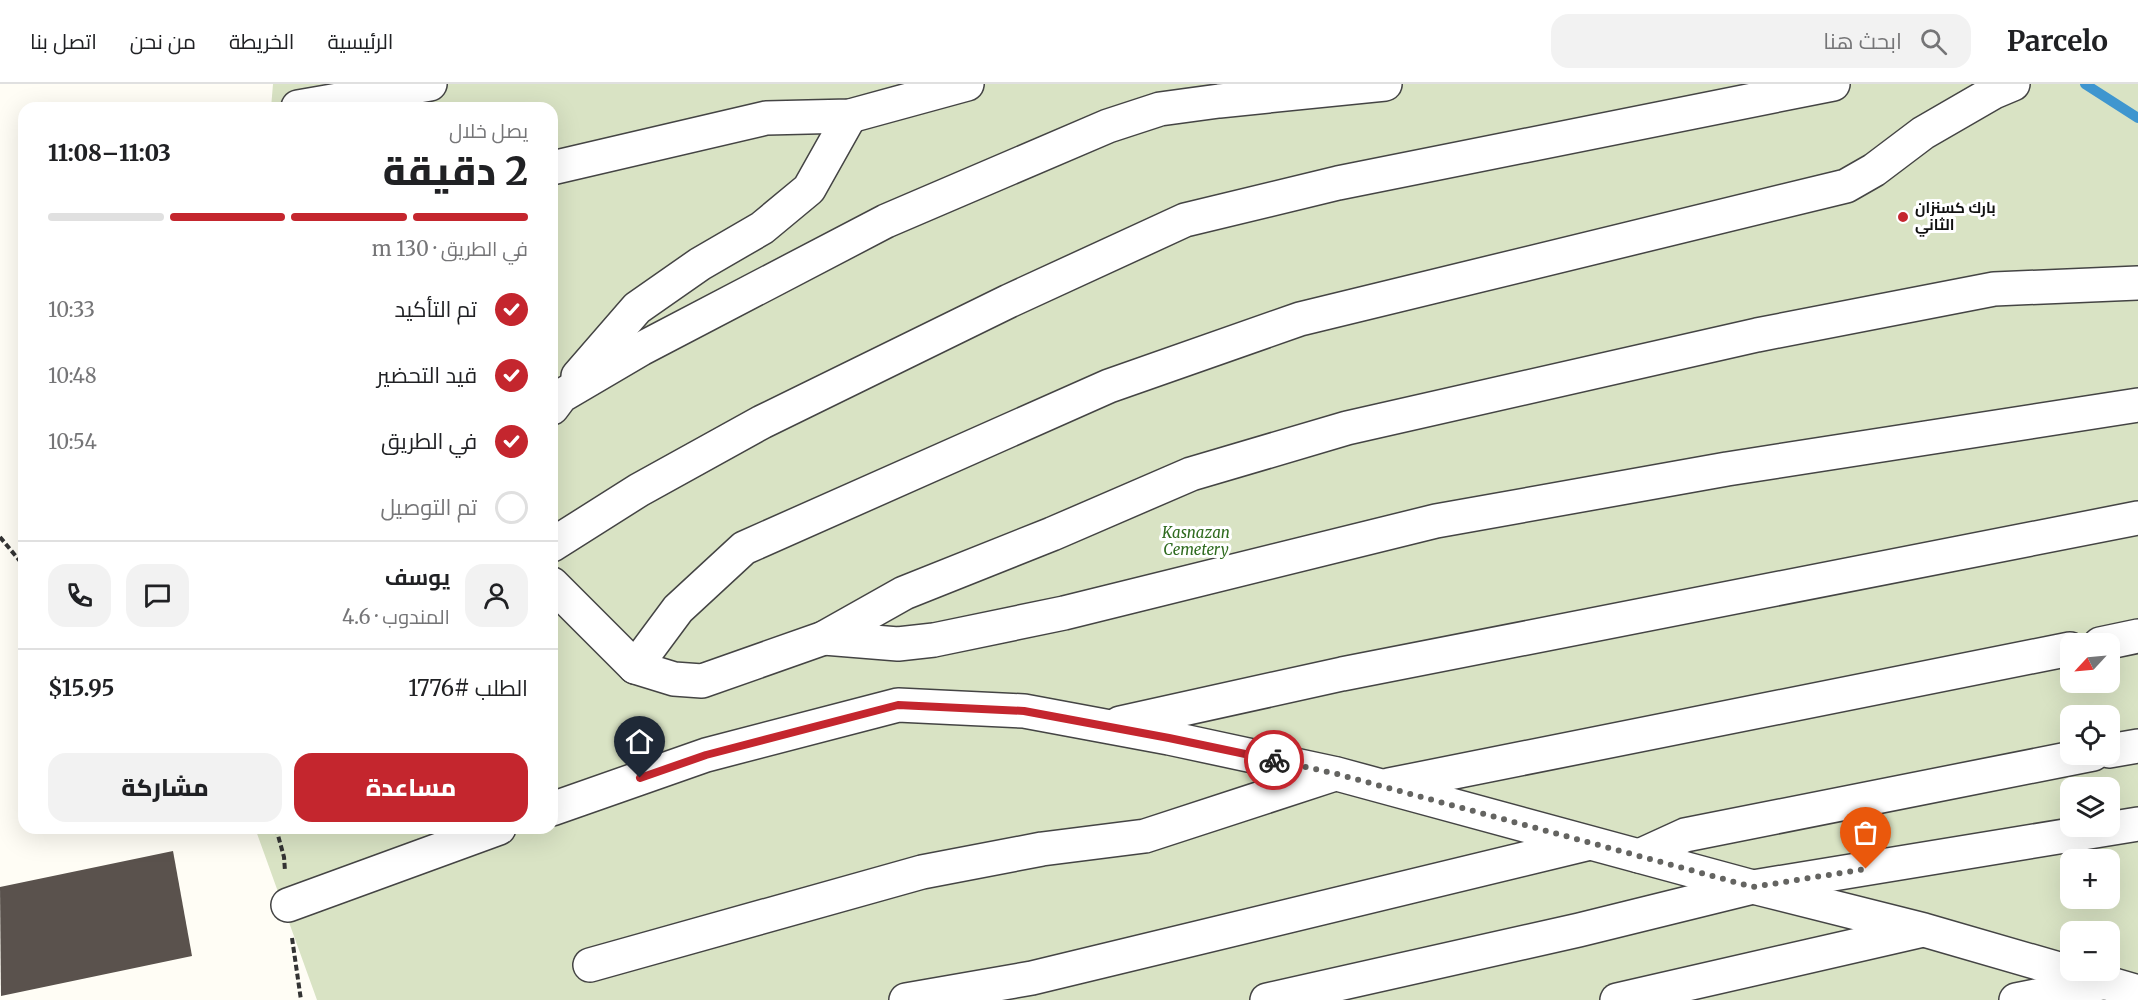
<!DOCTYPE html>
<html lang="ar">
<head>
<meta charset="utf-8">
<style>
  :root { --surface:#fff; --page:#f2f2f2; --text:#202124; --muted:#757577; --line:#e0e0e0; --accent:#c4262e }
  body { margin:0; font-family:Merriweather,Cairo,serif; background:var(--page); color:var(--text); direction:rtl; height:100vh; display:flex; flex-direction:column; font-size:22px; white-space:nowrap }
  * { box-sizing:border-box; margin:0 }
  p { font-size:20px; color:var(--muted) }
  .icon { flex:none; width:33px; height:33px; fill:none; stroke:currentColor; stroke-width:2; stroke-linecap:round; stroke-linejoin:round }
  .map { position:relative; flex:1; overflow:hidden; direction:ltr }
  .side { position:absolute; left:18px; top:18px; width:540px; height:732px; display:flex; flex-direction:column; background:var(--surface); border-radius:18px; box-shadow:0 6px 24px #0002; direction:rtl }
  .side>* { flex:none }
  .needle { width:39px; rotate:244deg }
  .controls { position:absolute; left:2060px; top:549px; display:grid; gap:12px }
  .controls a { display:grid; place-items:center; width:60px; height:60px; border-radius:12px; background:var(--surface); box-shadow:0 6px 24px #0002; font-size:30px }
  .pin { position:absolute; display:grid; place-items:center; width:51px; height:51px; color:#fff; margin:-62px -26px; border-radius:50% 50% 50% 0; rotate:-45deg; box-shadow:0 0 6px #0007 }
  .pin .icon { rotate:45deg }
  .courier { position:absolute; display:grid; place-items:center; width:60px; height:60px; margin:-30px; border:4px solid #c4262e; border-radius:50%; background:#fff; color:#222; box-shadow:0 2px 8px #0007 }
  .head em { font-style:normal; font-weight:800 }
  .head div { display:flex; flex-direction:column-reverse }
  .head { display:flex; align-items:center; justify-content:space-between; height:102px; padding:0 30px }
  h1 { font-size:39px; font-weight:800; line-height:45px }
  .bar { display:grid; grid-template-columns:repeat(4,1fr); gap:9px 6px; align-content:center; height:72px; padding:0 30px }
  .bar i { height:8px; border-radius:4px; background:var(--line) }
  .bar .current { background:var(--accent) }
  .bar p { grid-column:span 4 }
  .line { display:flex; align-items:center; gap:15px; padding:0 30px; border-top:2px solid var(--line) }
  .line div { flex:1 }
  .round { display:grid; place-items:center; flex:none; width:63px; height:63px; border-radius:18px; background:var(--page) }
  ol { padding:0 30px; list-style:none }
  li { display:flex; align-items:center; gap:18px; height:66px }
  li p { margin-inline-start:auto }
  li .icon { padding:6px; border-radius:50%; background:var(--accent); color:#fff; stroke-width:4 }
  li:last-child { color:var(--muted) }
  li i { width:33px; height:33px; border:3px solid var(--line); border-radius:50% }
  .primary-button { display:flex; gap:12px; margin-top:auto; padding:12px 30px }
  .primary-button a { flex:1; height:69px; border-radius:18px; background:var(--accent); color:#fff; font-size:24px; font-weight:800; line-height:69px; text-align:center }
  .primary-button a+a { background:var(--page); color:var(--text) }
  header { display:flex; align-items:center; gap:36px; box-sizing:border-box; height:84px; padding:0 30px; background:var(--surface); border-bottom:2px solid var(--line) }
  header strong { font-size:28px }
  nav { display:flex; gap:33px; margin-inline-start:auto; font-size:21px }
  .search { width:420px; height:54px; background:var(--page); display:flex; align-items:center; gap:15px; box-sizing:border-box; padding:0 21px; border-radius:18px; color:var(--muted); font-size:22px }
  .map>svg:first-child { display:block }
  .cemetery { fill:#d9e3c4; fill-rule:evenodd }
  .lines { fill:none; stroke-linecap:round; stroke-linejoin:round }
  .stream { stroke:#3f96cf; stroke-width:10 }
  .building { fill:#5a524d }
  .minor-casing { stroke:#444; stroke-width:36 }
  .path { stroke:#333; stroke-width:4; stroke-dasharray:6 3; stroke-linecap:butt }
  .minor { stroke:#fff; stroke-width:33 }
  .done { stroke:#646461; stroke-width:6; stroke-dasharray:0 10.8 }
  .route { stroke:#c4262e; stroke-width:8 }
  .poi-dot { fill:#c4262e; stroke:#fff; stroke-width:2 }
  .labels { text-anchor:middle; stroke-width:6; stroke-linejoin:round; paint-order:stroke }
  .poi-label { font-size:15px; font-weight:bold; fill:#111; stroke:#fff; text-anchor:start }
  .park-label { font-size:15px; font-style:italic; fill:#2f6b1f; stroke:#fff }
</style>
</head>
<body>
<header>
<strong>Parcelo</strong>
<div class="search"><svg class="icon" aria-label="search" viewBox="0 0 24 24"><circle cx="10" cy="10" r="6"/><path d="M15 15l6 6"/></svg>ابحث هنا</div>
<nav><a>الرئيسية</a><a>الخريطة</a><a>من نحن</a><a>اتصل بنا</a></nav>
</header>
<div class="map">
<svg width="2138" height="916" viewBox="0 0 2138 916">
  <rect width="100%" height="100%" fill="#fffdf5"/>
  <path class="cemetery" d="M 273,0 L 2138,0 L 2138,916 L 317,916 L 255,744 L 552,744 L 552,24 L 271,24 ZM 2070,560 L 2109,560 L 2109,598 L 2070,598 ZM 2070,632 L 2109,632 L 2109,670 L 2070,670 ZM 2070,704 L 2109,704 L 2109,742 L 2070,742 ZM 2070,776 L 2109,776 L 2109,814 L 2070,814 ZM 2070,848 L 2109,848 L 2109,886 L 2070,886 Z"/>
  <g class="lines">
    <path class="stream" d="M 2085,0 L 2138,34"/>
  </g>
  <path class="building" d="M 173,767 L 192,872 L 1,912 L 0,803 Z"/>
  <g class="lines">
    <defs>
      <g id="minor">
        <path d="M 298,23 L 430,0"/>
        <path d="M 552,84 L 766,34 L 850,32 L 967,0"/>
        <path d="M 578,292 L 637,224 L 700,180 L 762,144 L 809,105 L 850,32"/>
        <path d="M 552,324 L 561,312 L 641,265 L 886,137 L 1108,42 L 1160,25 L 1219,17 L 1385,0"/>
        <path d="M 552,461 L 639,406 L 762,338 L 1009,217 L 1185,136 L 1338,99 L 1833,0"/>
        <path d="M 552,500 L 635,583 L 674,595 L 702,597 L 824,554 L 904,509 L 1052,450 L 1191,390 L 1347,344 L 1757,251 L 1994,205 L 2138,199"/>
        <path d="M 824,554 L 898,560 L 934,556 L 1064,529 L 1436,437 L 1727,385 L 2138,321"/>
        <path d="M 2100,560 L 2138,552"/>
        <path d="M 635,583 L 678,525 L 744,464 L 1109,302 L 1300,235 L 1846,102 L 1874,86 L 1923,49 L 1994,8 L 2013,0"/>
        <path d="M 1120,639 L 1342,590 L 2138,434"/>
        <path d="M 2109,667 L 2138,662"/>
        <path d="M 1389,701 L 2070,565"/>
        <path d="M 552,725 L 706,671 L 898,621 L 1024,627 L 1169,654 L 1337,690 L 1753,803 L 1924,846 L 2138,908"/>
        <path d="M 1639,772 L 1685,751 L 2093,670"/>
        <path d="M 288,821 L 499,744"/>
        <path d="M 590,881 L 922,788 L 1042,765 L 1145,752 L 1335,690"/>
        <path d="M 906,916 L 1032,894 L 1586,760"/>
        <path d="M 1267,916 L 1579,846 L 1753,803 L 2138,740"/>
        <path d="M 1617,916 L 1919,847"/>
        <path d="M 2016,916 L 2102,899"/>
      </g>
    </defs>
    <use href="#minor" class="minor-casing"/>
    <g class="path">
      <path d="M 0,453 L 24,482"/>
      <path d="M 276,744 L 284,773 L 285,787"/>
      <path d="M 292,854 L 301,916"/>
    </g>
    <use href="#minor" class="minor"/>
  </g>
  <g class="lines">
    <path class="done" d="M 1274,676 L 1337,690 L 1753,803 L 1866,785"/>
    <path class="route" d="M 640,694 L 706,671 L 898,621 L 1024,627 L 1169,654 L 1274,676"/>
  </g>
  <circle class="poi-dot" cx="1903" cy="133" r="6"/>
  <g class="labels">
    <g class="poi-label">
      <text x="1915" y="129">بارك كسنزان<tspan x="1915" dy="17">الثاني</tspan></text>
    </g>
    <g class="park-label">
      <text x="1196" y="454">Kasnazan<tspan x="1196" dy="17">Cemetery</tspan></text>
    </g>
  </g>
</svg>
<div class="controls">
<a><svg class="needle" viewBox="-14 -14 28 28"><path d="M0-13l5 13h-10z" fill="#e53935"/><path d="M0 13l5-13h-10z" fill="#757577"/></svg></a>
<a><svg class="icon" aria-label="locate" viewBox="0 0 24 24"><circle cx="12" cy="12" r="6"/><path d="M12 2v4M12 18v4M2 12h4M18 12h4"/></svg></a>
<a><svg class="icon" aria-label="layers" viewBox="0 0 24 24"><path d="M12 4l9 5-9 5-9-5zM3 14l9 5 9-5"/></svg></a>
<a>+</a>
<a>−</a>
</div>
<div class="pin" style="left:1866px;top:785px;background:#ea580c"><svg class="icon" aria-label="bag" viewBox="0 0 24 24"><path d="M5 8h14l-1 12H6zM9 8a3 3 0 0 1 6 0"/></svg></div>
<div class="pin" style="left:640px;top:694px;background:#1f2937"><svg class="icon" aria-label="home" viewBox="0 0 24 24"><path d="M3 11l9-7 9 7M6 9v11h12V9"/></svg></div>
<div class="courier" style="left:1274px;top:676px"><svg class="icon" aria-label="bike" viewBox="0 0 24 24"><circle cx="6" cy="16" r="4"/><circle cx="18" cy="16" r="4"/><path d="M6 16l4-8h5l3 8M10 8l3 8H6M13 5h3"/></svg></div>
<section class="side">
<div class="head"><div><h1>2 دقيقة</h1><p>يصل خلال</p></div><em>11:03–11:08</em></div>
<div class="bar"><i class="current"></i><i class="current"></i><i class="current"></i><i></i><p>في الطريق · 130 m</p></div>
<ol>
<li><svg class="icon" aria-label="check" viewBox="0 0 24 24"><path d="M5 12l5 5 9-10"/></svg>تم التأكيد<p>10:33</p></li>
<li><svg class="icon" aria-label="check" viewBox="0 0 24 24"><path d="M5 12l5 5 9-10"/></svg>قيد التحضير<p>10:48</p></li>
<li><svg class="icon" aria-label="check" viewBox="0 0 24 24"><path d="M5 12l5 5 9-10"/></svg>في الطريق<p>10:54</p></li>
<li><i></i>تم التوصيل</li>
</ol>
<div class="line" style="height:108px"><a class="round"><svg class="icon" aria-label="person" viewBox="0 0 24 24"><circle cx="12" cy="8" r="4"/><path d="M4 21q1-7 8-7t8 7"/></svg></a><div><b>يوسف</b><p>المندوب · 4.6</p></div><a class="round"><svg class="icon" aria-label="chat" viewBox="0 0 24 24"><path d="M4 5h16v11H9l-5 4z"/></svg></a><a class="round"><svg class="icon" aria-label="phone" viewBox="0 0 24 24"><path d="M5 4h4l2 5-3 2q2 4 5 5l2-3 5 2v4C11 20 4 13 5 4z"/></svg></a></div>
<div class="line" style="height:78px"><div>الطلب #1776</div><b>$15.95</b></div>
<div class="primary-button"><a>مساعدة</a><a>مشاركة</a></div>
</section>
</div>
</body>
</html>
